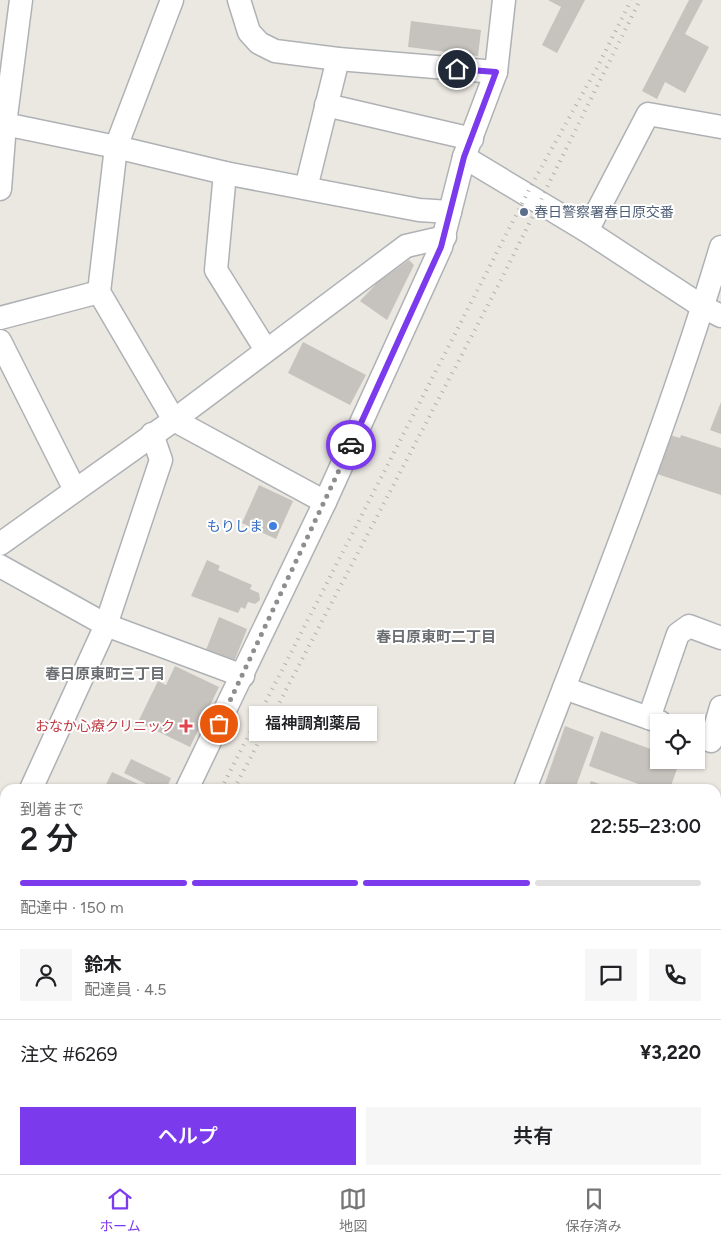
<!DOCTYPE html>
<html lang="ja">
<head>
<meta charset="utf-8">
<style>
  :root { --surface:#fff; --page:#f6f6f6; --text:#202124; --muted:#757577; --line:#e0e0e0; --accent:#7c3aed }
  body { margin:0; font-family:Figtree,"Noto Sans JP",sans-serif; background:var(--page); color:var(--text); height:100vh; display:flex; flex-direction:column; font-size:19px; white-space:nowrap }
  * { box-sizing:border-box; margin:0 }
  p { font-size:16px; color:var(--muted) }
  .icon { flex:none; width:28px; height:28px; fill:none; stroke:currentColor; stroke-width:2; stroke-linecap:round; stroke-linejoin:round }
  .map { position:relative; flex:1; overflow:hidden }
  .details { position:absolute; left:0px; top:784px; width:721px; height:391px; display:flex; flex-direction:column; background:var(--surface); border-radius:15px 15px 0 0; box-shadow:0 1px 4px #0004 }
  .details>* { flex:none }
  .fabs { position:absolute; left:650px; top:714px; display:grid; gap:10px }
  .fabs a { display:grid; place-items:center; width:55px; height:55px; border-radius:0px; background:var(--surface); box-shadow:0 1px 4px #0004; font-size:25px }
  .pin { position:absolute; display:grid; place-items:center; width:42px; height:42px; color:#fff; margin:-21px; border:2px solid #fff; border-radius:50%; box-shadow:0 1px 5px #0007 }
  .courier { position:absolute; display:grid; place-items:center; width:50px; height:50px; margin:-25px; border:4px solid #7c3aed; border-radius:50%; background:#fff; color:#222; box-shadow:0 1px 6px #0007 }
  .bubble { position:absolute; height:35px; border-radius:0px; background:var(--surface); box-shadow:0 1px 4px #0004; font-size:16px; font-weight:600; line-height:35px; text-align:center }
  .head em { font-style:normal; font-weight:600 }
  .head div { display:flex; flex-direction:column-reverse }
  .head { display:flex; align-items:center; justify-content:space-between; height:85px; padding:0 20px }
  h1 { font-size:32px; font-weight:600; line-height:38px }
  .bar { display:grid; grid-template-columns:repeat(4,1fr); gap:8px 5px; align-content:center; height:60px; padding:0 20px }
  .bar i { height:6px; border-radius:4px; background:var(--line) }
  .bar .active { background:var(--accent) }
  .bar p { grid-column:span 4 }
  .line { display:flex; align-items:center; gap:12px; padding:0 20px; border-top:1px solid var(--line) }
  .line div { flex:1 }
  .round { display:grid; place-items:center; flex:none; width:52px; height:52px; border-radius:0px; background:var(--page) }
  .cta { display:flex; gap:10px; margin-top:auto; padding:10px 20px }
  .cta a { flex:1; height:58px; border-radius:0px; background:var(--accent); color:#fff; font-size:20px; font-weight:600; line-height:58px; text-align:center }
  .cta a+a { background:var(--page); color:var(--text) }
  .tab-bar { display:flex; justify-content:space-around; align-items:center; height:70px; border-top:1px solid var(--line); background:var(--surface); font-size:14px; color:var(--muted) }
  .tab-bar a { display:grid; justify-items:center; gap:2px }
  .tab-bar .active { color:var(--accent) }
  .map>svg:first-child { display:block }
  .building { fill:#c6c3be }
  .lines { fill:none; stroke-linecap:round; stroke-linejoin:round }
  .minor-casing { stroke:#afb2b5; stroke-width:25 }
  .minor { stroke:#fff; stroke-width:22 }
  .rail { stroke:#b0b1b1; stroke-width:4; stroke-dasharray:1 6; stroke-linecap:butt }
  .done { stroke:#8d8e8e; stroke-width:5; stroke-dasharray:0 9 }
  .route { stroke:#7c3aed; stroke-width:6 }
  .service-dot { fill:#5c6f8a; stroke:#fff; stroke-width:2 }
  .shop-dot { fill:#3f7fe0; stroke:#fff; stroke-width:2 }
  .health-dot { fill:#e0444e; stroke:#fff; stroke-width:2 }
  .labels { text-anchor:middle; stroke-width:4; stroke-linejoin:round; paint-order:stroke }
  .service-label { font-size:14px; fill:#4e5e75; stroke:#fff; text-anchor:start }
  .shop-label { font-size:14px; fill:#366cbe; stroke:#fff; text-anchor:end }
  .health-label { font-size:14px; fill:#be3a42; stroke:#fff; text-anchor:end }
  .neighbourhood-label { font-size:15px; font-weight:bold; fill:#6b6f72; stroke:#fff }
</style>
</head>
<body>
<div class="map">
<svg width="721" height="1174" viewBox="0 0 721 1174">
  <rect width="100%" height="100%" fill="#ebe8e2"/>
  <g class="building">
    <path d="M 548,0 L 585,0 L 557,53 L 542,45 L 561,7 Z"/>
    <path d="M 689,0 L 703,0 L 685,34 L 709,47 L 685,93 L 665,82 L 657,99 L 642,91 Z"/>
    <path d="M 411,21 L 481,30 L 478,56 L 408,47 Z"/>
    <path d="M 409,260 L 414,265 L 387,320 L 360,301 L 378,282 Z"/>
    <path d="M 303,342 L 366,375 L 350,405 L 288,373 Z"/>
    <path d="M 721,402 L 721,434 L 710,430 Z"/>
    <path d="M 670,435 L 680,438 L 681,435 L 721,448 L 721,495 L 657,474 Z"/>
    <path d="M 259,485 L 293,501 L 276,539 L 242,523 Z"/>
    <path d="M 207,560 L 220,566 L 218,570 L 252,585 L 250,589 L 259,593 L 260,600 L 255,604 L 248,602 L 245,609 L 241,607 L 238,613 L 191,596 Z"/>
    <path d="M 219,617 L 247,629 L 232,667 L 204,655 Z"/>
    <path d="M 175,666 L 219,687 L 190,747 L 138,722 L 158,681 L 166,685 Z"/>
    <path d="M 565,726 L 594,737 L 575,789 L 543,789 Z"/>
    <path d="M 601,731 L 659,752 L 659,760 L 680,760 L 670,789 L 652,789 L 589,766 Z"/>
    <path d="M 131,759 L 171,778 L 166,789 L 156,789 L 124,773 Z"/>
    <path d="M 112,772 L 149,789 L 104,789 Z"/>
    <path d="M 591,781 L 611,788 L 610,789 L 588,789 Z"/>
    <path d="M 716,870 L 721,872 L 721,1045 L 716,1043 Z"/>
    <path d="M 5,1007 L 5,1035 L 0,1032 L 0,1017 Z"/>
    <path d="M 0,1064 L 5,1067 L 5,1084 L 0,1093 Z"/>
  </g>
  <g class="lines">
    <defs>
      <g id="minor">
        <path d="M 172,0 L 116,147 L 99,292 L 174,420 L 325,502"/>
        <path d="M 239,0 L 249,32 L 259,43 L 275,51 L 338,59 L 496,72"/>
        <path d="M 326,105 L 472,139"/>
        <path d="M 0,123 L 116,147 L 225,173 L 419,210 L 450,212"/>
        <path d="M 464,157 L 587,231 L 703,307 L 721,316"/>
        <path d="M 225,173 L 216,270 L 266,350"/>
        <path d="M 306,188 L 338,59"/>
        <path d="M 0,189 L 5,124 L 21,0"/>
        <path d="M 587,231 L 648,114 L 721,127"/>
        <path d="M 0,318 L 99,292"/>
        <path d="M 0,341 L 75,490"/>
        <path d="M 0,544 L 174,420 L 406,246 L 445,237"/>
        <path d="M 0,566 L 106,625 L 243,676"/>
        <path d="M 564,688 L 660,722"/>
        <path d="M 649,718 L 678,634 L 689,626 L 721,638"/>
        <path d="M 711,741 L 721,707"/>
        <path d="M 31,789 L 106,625 L 161,460 L 152,434"/>
        <path d="M 187,789 L 325,502 L 441,247 L 464,157 L 496,72 L 504,0"/>
        <path d="M 525,789 C 594,609 666,431 721,247"/>
        <path d="M 0,857 L 5,846"/>
        <path d="M 716,1052 L 721,1054"/>
        <path d="M 716,1168 L 721,1170"/>
        <path d="M 0,1169 L 5,1159"/>
        <path d="M 61,1174 L 63,1170"/>
        <path d="M 381,1174 L 382,1170"/>
      </g>
    </defs>
    <use href="#minor" class="minor-casing"/>
    <use href="#minor" class="minor"/>
    <g class="rail">
      <path d="M 221,789 L 531,186 L 598,66 L 631,0"/>
      <path d="M 234,789 L 501,280 L 640,0"/>
      <path d="M 24,1174 L 26,1170"/>
      <path d="M 36,1174 L 38,1170"/>
    </g>
  </g>
  <g class="lines">
    <path class="done" d="M 219,724 L 351,445"/>
    <path class="route" d="M 351,445 L 441,247 L 464,157 L 496,72 L 457,69"/>
  </g>
  <circle class="service-dot" cx="524" cy="212" r="5"/>
  <circle class="shop-dot" cx="273" cy="526" r="5"/>
  <path class="health-dot" d="M183.5 718.5h5v5h5v5h-5v5h-5v-5h-5v-5h5z"/>
  <g class="labels">
    <g class="service-label">
      <text x="534" y="217">春日警察署春日原交番</text>
    </g>
    <g class="shop-label">
      <text x="263" y="531">もりしま</text>
    </g>
    <g class="health-label">
      <text x="175" y="731">おなか心療クリニック</text>
    </g>
    <g class="neighbourhood-label">
      <text x="436" y="642">春日原東町二丁目</text>
      <text x="105" y="679">春日原東町三丁目</text>
    </g>
  </g>
</svg>
<div class="fabs">
<a><svg class="icon" aria-label="locate" viewBox="0 0 24 24"><circle cx="12" cy="12" r="6"/><path d="M12 2v4M12 18v4M2 12h4M18 12h4"/></svg></a>
</div>
<div class="pin" style="left:219px;top:724px;background:#ea580c"><svg class="icon" aria-label="bag" viewBox="0 0 24 24"><path d="M5 8h14l-1 12H6zM9 8a3 3 0 0 1 6 0"/></svg></div>
<div class="pin" style="left:457px;top:69px;background:#1f2937"><svg class="icon" aria-label="home" viewBox="0 0 24 24"><path d="M3 11l9-7 9 7M6 9v11h12V9"/></svg></div>
<div class="courier" style="left:351px;top:445px"><svg class="icon" aria-label="car" viewBox="0 0 24 24"><path d="M5 17H2v-5l4-1 3-4h7l3 4 3 1v5h-3M9 17h6M6 11h13"/><circle cx="7" cy="17" r="2"/><circle cx="17" cy="17" r="2"/></svg></div>
<div class="bubble" style="left:249px;top:706px;width:128px">福神調剤薬局</div>
<section class="details">
<div class="head"><div><h1>2 分</h1><p>到着まで</p></div><em>22:55–23:00</em></div>
<div class="bar"><i class="active"></i><i class="active"></i><i class="active"></i><i></i><p>配達中 · 150 m</p></div>
<div class="line" style="height:90px"><a class="round"><svg class="icon" aria-label="person" viewBox="0 0 24 24"><circle cx="12" cy="8" r="4"/><path d="M4 21q1-7 8-7t8 7"/></svg></a><div><b>鈴木</b><p>配達員 · 4.5</p></div><a class="round"><svg class="icon" aria-label="chat" viewBox="0 0 24 24"><path d="M4 5h16v11H9l-5 4z"/></svg></a><a class="round"><svg class="icon" aria-label="phone" viewBox="0 0 24 24"><path d="M5 4h4l2 5-3 2q2 4 5 5l2-3 5 2v4C11 20 4 13 5 4z"/></svg></a></div>
<div class="line" style="height:65px"><div>注文 #6269</div><b>¥3,220</b></div>
<div class="cta"><a>ヘルプ</a><a>共有</a></div>
</section>
</div>
<nav class="tab-bar">
<a class="active"><svg class="icon" aria-label="home" viewBox="0 0 24 24"><path d="M3 11l9-7 9 7M6 9v11h12V9"/></svg>ホーム</a>
<a><svg class="icon" aria-label="map" viewBox="0 0 24 24"><path d="M3 6l6-2 6 2 6-2v14l-6 2-6-2-6 2zM9 4v14M15 6v14"/></svg>地図</a>
<a><svg class="icon" aria-label="saved" viewBox="0 0 24 24"><path d="M7 4h10v16l-5-4-5 4z"/></svg>保存済み</a>
</nav>
</body>
</html>
